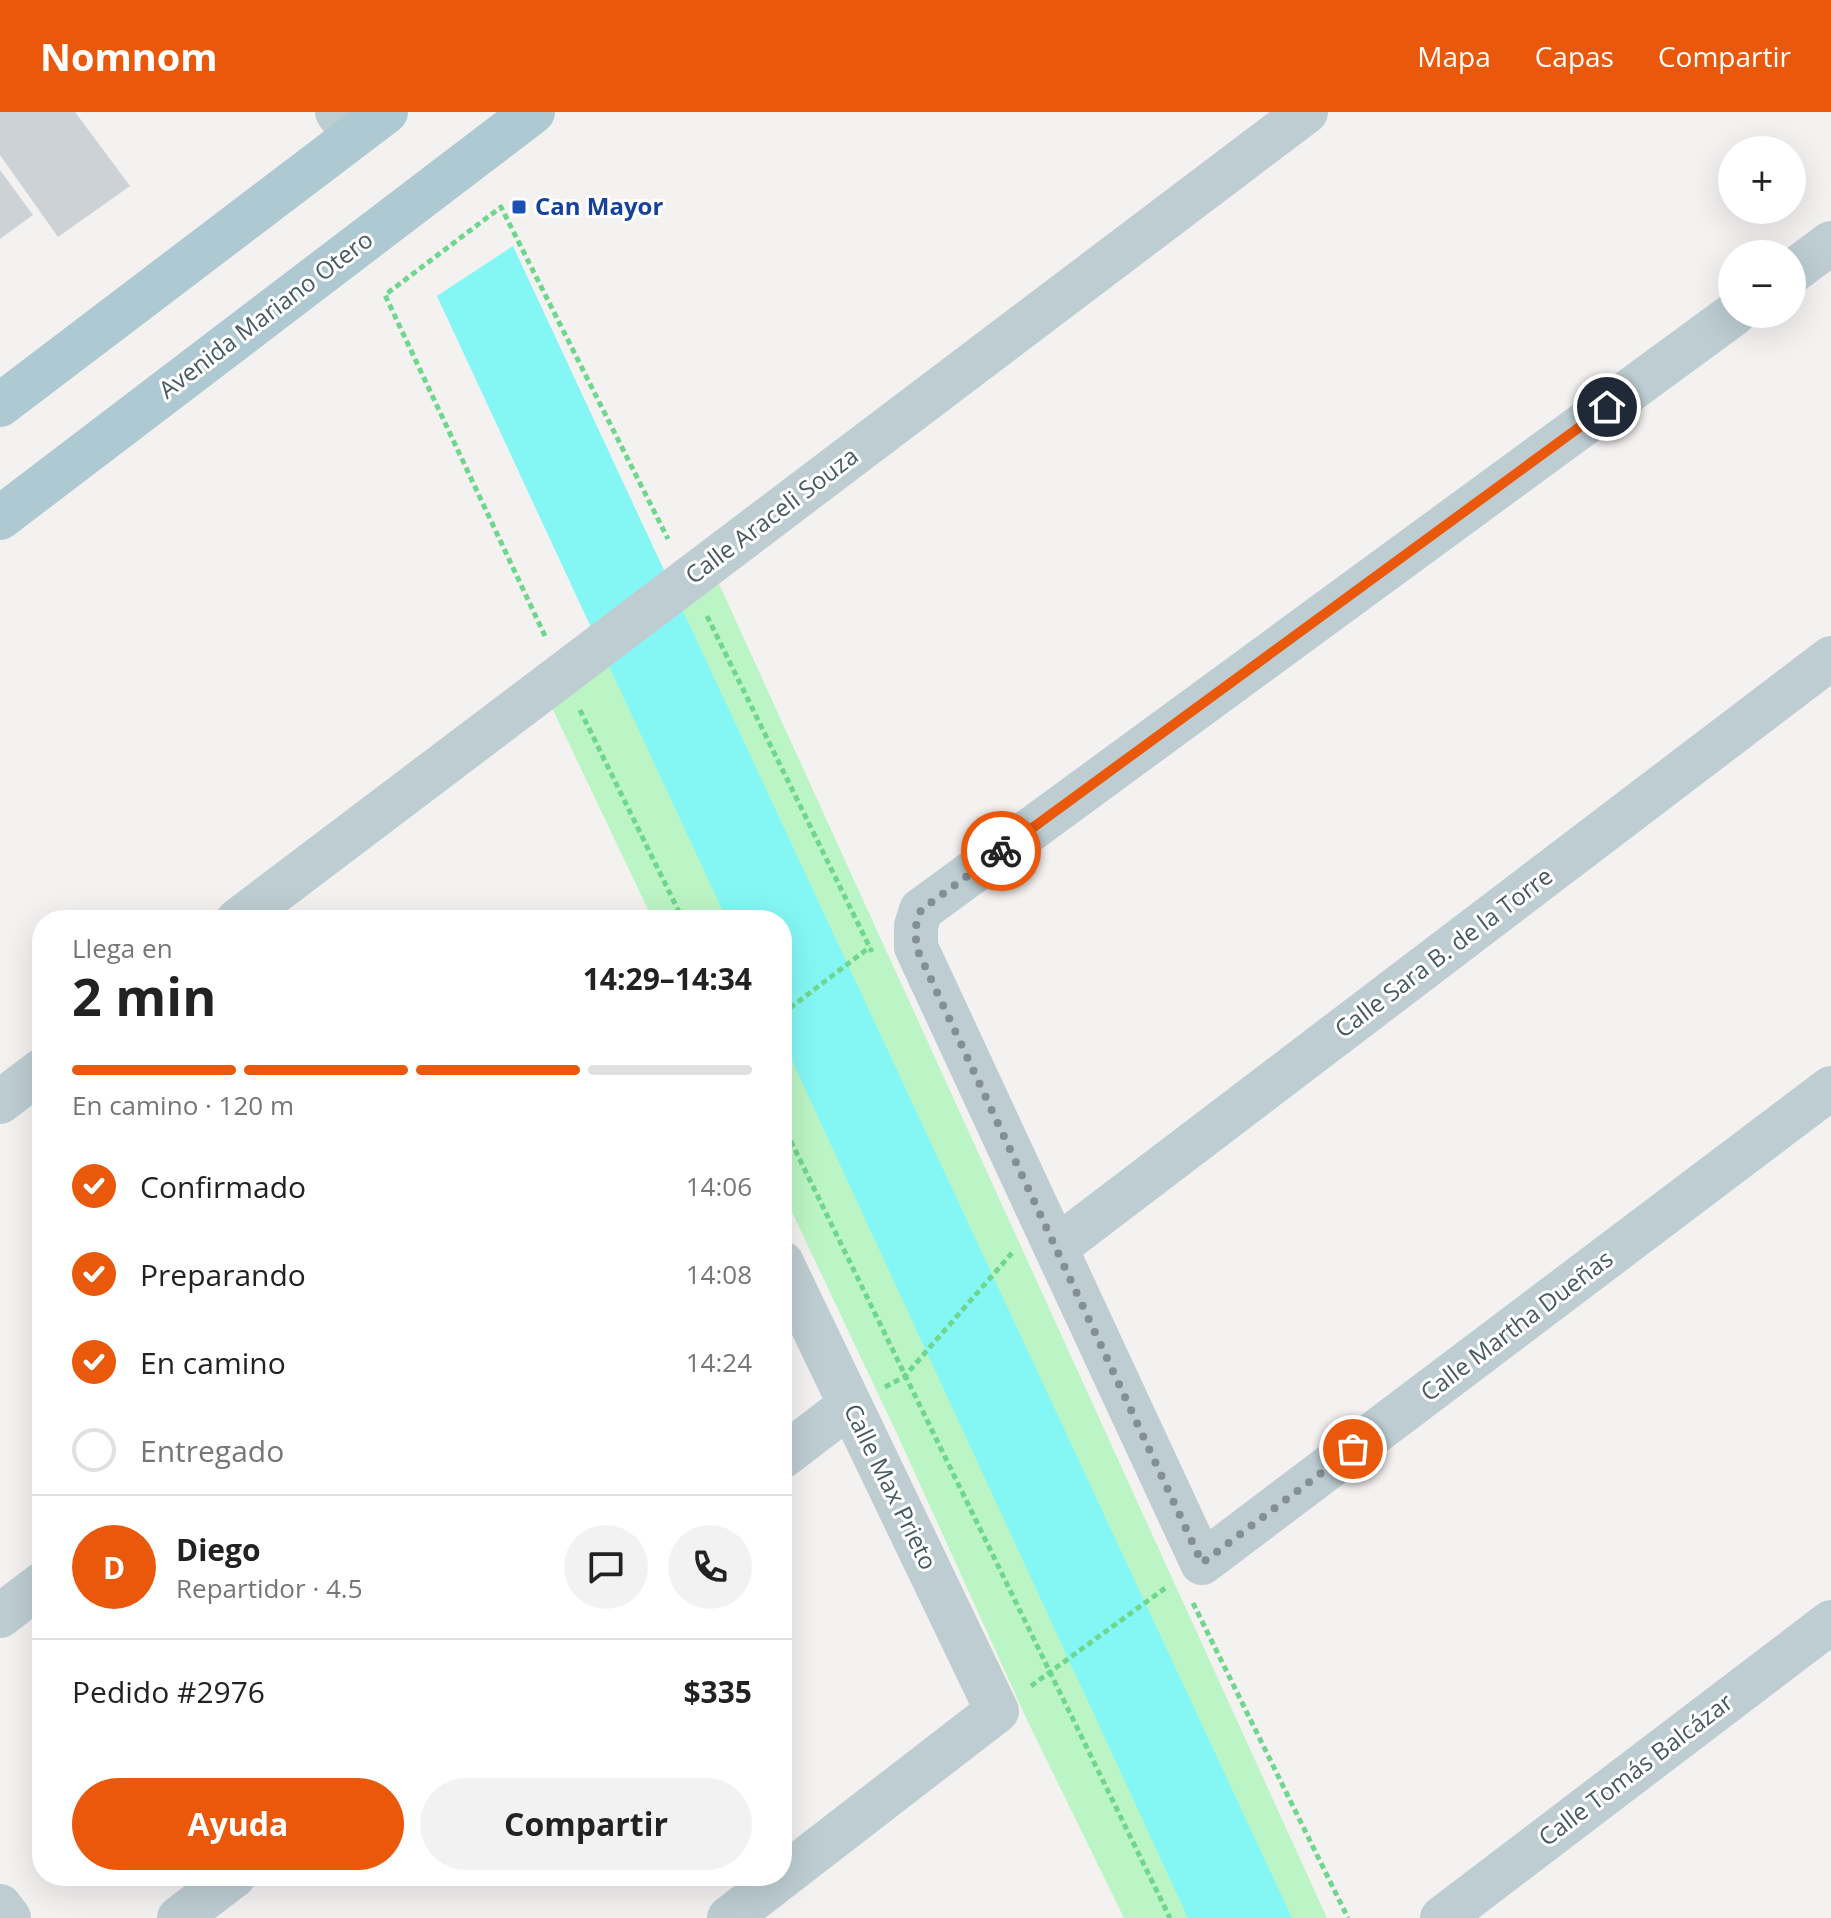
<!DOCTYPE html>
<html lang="es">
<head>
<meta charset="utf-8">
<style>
  :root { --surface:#fff; --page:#f2f2f2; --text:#222; --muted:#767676; --line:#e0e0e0; --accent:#ea580c }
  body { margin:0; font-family:"Open Sans",sans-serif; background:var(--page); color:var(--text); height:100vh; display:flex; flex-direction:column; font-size:30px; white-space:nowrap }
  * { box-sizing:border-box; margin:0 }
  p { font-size:26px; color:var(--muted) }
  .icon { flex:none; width:44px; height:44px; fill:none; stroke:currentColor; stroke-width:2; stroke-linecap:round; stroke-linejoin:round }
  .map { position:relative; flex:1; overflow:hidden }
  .drawer { position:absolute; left:32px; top:798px; width:760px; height:976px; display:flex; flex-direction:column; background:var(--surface); border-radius:32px; box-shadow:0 8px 32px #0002 }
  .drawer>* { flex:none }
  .fabs { position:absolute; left:1718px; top:24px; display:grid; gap:16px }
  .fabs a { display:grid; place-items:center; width:88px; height:88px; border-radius:50%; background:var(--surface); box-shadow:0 8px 32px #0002; font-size:40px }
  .pin { position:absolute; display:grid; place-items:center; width:68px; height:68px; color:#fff; margin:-34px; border:4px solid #fff; border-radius:50%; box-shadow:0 2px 8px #0007 }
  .courier { position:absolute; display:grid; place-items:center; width:80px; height:80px; margin:-40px; border:6px solid #ea580c; border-radius:50%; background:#fff; color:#222; box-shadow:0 2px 10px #0007 }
  .headline em { font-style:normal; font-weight:700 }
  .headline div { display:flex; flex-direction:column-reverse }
  .headline { display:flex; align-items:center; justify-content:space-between; height:136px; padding:0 40px }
  h1 { font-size:52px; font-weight:700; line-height:60px }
  .bar { display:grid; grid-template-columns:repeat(4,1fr); gap:12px 8px; align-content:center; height:96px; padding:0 40px }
  .bar i { height:10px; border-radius:6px; background:var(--line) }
  .bar .on { background:var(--accent) }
  .bar p { grid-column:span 4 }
  .line { display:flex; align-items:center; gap:20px; padding:0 40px; border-top:2px solid var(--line) }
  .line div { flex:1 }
  .round { display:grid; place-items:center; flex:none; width:84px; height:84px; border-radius:42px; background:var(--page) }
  ol { padding:0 40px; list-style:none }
  li { display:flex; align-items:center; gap:24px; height:88px }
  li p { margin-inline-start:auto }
  li .icon { padding:8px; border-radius:50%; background:var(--accent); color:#fff; stroke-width:4 }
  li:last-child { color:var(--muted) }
  li i { width:44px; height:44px; border:4px solid var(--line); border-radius:50% }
  .button { display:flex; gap:16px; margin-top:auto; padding:16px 40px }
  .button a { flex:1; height:92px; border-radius:48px; background:var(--accent); color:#fff; font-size:32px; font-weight:700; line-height:92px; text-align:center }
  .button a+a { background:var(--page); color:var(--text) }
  header { display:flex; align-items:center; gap:48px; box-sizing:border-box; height:112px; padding:0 40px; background:var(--accent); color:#fff }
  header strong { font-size:38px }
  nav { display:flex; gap:44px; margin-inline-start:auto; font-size:28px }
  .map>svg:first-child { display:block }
  .green { fill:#bcf5c5 }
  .water { fill:#84f7f5 }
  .building { fill:#ccd2d6 }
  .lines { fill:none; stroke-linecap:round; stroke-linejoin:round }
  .path { stroke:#6fd78d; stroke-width:5; stroke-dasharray:6 4; stroke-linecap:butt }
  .minor { stroke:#bdcdd2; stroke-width:44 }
  .major { stroke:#aec9d2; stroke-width:44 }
  .done { stroke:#838f93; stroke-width:8; stroke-dasharray:0 14.4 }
  .route { stroke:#ea580c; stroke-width:10 }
  .transit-dot { fill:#1a4fb4; stroke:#fff; stroke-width:3 }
  .labels { text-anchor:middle; stroke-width:6; stroke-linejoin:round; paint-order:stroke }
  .transit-label { font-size:24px; font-weight:bold; fill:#164399; stroke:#fff; text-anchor:start }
  .street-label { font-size:24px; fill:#465a61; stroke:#fff }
</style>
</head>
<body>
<header>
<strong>Nomnom</strong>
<nav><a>Mapa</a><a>Capas</a><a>Compartir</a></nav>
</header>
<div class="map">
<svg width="1831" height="1806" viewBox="0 0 1831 1806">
  <rect width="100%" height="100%" fill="#f4f1f1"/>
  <path class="green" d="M 715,463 L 1327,1806 L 1124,1806 L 1028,1610 L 898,1324 L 782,1079 L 782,808 L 653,808 L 543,577 Z"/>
  <path class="water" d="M 513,134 L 1292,1806 L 1188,1806 L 782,927 L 782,808 L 727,808 L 437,184 Z"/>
  <g class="building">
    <path d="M 0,0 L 75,0 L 130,74 L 58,125 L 0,43 Z"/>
    <path d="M 0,58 L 33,103 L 0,127 Z"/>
  </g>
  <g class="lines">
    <g class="path">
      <path d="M 707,504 L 872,840"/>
      <path d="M 545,524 L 385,183 L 501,95 L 668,427"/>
      <path d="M 580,598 L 683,808"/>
      <path d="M 782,902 L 870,835"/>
      <path d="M 782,1011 L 1170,1806"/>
      <path d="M 885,1275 L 904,1265 L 1012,1141"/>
      <path d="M 1193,1491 L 1348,1806"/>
      <path d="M 1031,1574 L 1168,1474"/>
    </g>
    <g class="minor">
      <path d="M 337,0 L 354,24"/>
      <path d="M 1792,160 L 1831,131"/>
      <path d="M 1734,202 L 921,798 L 916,814 L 916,835 L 1202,1451 L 1831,976"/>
      <path d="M 238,808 C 592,537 950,270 1306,0"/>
      <path d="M 0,990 L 42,958"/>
      <path d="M 1057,1135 L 1831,546"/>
      <path d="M 782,1345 L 850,1293"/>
      <path d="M 0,1504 L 42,1472"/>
      <path d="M 0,1794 L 9,1806"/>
      <path d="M 179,1806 L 234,1764"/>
      <path d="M 729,1806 L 997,1599 L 782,1151"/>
      <path d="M 1442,1806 L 1831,1510"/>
    </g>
    <g class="major">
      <path d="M 0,293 L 386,0"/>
      <path d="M 0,406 L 533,0"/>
    </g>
  </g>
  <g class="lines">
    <path class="done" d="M 1001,739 L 921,798 L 916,814 L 916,835 L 1202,1451 L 1353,1337"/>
    <path class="route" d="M 1001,739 L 1607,295"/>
  </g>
  <rect class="transit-dot" x="511" y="87" width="16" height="16" rx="4"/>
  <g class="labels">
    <g class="transit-label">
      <text x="535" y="103">Can Mayor</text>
    </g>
    <g class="street-label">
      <text transform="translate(266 203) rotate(-37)" y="8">Avenida Mariano Otero</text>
      <text transform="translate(772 404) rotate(-37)" y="8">Calle Araceli Souza</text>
      <text transform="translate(1444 841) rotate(-37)" y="8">Calle Sara B. de la Torre</text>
      <text transform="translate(1517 1214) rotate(-37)" y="8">Calle Martha Dueñas</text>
      <text transform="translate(890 1375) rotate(64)" y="8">Calle Max Prieto</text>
      <text transform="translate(1636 1658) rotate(-37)" y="8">Calle Tomás Balcázar</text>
    </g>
  </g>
</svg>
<div class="fabs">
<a>+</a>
<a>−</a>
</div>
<div class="pin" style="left:1353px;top:1337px;background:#ea580c"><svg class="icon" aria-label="bag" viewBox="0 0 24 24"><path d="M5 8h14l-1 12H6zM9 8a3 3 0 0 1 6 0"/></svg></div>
<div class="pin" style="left:1607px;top:295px;background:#1f2937"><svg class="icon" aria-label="home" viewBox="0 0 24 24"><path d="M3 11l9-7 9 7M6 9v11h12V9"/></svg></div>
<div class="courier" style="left:1001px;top:739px"><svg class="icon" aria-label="bike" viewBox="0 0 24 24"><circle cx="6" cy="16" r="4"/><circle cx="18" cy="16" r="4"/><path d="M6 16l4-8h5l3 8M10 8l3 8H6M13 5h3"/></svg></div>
<section class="drawer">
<div class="headline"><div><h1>2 min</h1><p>Llega en</p></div><em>14:29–14:34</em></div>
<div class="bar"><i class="on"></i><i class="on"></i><i class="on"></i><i></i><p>En camino · 120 m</p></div>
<ol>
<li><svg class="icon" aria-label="check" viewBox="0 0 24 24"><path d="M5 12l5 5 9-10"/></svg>Confirmado<p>14:06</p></li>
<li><svg class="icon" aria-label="check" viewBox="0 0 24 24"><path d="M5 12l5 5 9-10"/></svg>Preparando<p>14:08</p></li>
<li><svg class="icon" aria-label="check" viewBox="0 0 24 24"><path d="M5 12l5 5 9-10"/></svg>En camino<p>14:24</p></li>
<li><i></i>Entregado</li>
</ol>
<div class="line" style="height:144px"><b class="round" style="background:var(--accent);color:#fff">D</b><div><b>Diego</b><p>Repartidor · 4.5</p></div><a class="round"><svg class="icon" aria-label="chat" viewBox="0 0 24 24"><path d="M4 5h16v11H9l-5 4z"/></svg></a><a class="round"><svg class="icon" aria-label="phone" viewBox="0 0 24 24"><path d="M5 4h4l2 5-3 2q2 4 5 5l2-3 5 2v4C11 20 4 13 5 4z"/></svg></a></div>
<div class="line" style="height:104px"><div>Pedido #2976</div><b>$335</b></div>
<div class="button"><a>Ayuda</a><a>Compartir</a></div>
</section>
</div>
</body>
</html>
